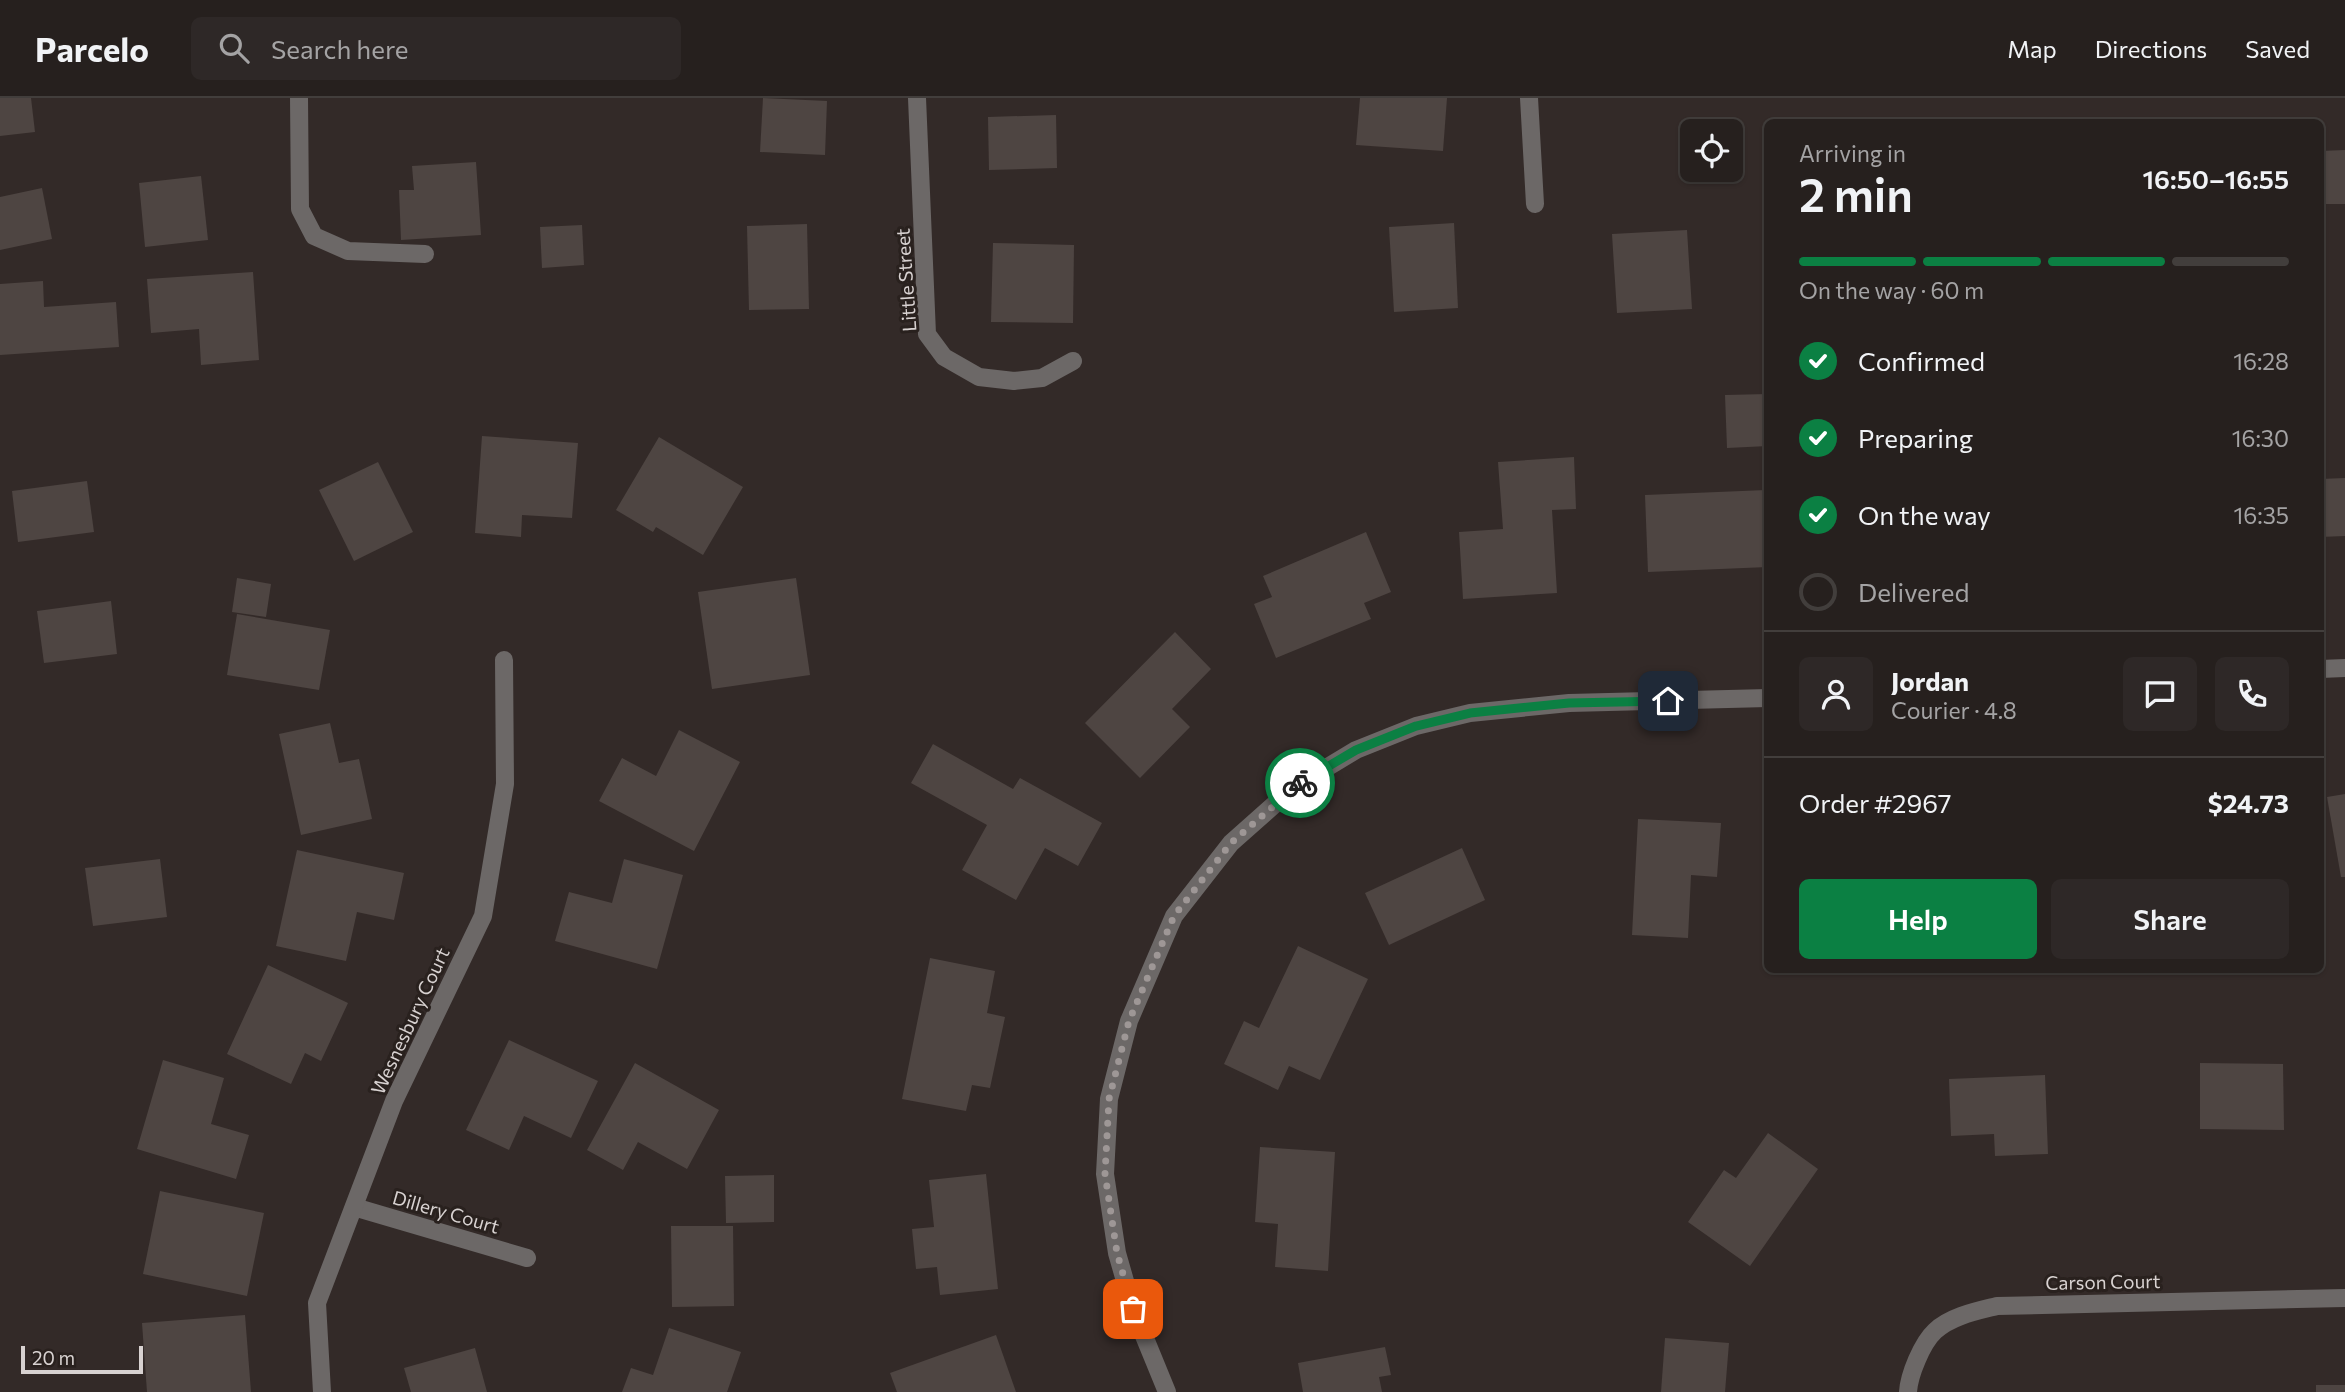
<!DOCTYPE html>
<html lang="en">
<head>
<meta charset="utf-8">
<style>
  :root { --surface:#26201e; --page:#2e2827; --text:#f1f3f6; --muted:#a4a3a4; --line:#423e3c; --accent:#0b8043 }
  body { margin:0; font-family:Commissioner,sans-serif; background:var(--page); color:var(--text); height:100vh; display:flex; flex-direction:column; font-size:26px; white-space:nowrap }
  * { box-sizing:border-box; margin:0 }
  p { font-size:23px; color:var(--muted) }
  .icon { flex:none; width:38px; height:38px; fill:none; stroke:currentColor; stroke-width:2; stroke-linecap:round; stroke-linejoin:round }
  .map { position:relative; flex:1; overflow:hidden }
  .drawer { position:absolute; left:1764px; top:21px; width:560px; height:854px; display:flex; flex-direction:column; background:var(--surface); border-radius:10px; box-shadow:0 2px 5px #0004,0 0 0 2px var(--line) }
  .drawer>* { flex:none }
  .controls { position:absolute; left:1680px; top:21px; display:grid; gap:14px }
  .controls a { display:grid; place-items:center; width:63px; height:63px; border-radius:10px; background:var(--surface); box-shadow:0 2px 5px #0004,0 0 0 2px var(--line); font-size:35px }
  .scale { position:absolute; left:21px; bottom:18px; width:122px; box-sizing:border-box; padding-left:7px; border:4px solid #d8d2d1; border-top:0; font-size:19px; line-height:24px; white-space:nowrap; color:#d8d2d1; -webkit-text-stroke:5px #29211e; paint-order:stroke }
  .pin { position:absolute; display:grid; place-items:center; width:60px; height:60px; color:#fff; margin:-30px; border-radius:14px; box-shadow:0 4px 10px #0006 }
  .courier { position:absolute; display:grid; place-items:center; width:70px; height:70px; margin:-35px; border:5px solid #0b8043; border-radius:50%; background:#fff; color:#222; box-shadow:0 2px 9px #0007 }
  .overview em { font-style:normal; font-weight:600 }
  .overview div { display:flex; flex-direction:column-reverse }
  .overview { display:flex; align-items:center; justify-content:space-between; height:119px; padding:0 35px }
  h1 { font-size:46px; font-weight:600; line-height:52px }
  .bar { display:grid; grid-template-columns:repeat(4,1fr); gap:10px 7px; align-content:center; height:84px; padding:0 35px }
  .bar i { height:9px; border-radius:5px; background:var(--line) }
  .bar .current { background:var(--accent) }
  .bar p { grid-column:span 4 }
  .line { display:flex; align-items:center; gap:18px; padding:0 35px; border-top:2px solid var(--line) }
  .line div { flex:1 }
  .round { display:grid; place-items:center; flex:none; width:74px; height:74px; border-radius:10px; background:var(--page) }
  ol { padding:0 35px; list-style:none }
  li { display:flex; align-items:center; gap:21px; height:77px }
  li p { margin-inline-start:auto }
  li .icon { padding:7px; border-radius:50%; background:var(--accent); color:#fff; stroke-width:4 }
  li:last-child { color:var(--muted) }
  li i { width:38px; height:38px; border:4px solid var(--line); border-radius:50% }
  .primary-button { display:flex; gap:14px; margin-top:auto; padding:14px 35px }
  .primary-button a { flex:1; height:80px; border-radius:10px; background:var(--accent); color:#fff; font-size:28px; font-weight:600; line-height:80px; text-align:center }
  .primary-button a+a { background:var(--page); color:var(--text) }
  header { display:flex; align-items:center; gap:42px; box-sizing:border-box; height:98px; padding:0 35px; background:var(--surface); border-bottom:2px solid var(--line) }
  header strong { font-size:33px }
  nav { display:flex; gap:38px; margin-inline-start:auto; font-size:24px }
  .search { width:490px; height:63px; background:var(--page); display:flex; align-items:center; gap:18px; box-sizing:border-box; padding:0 24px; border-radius:10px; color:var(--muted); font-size:26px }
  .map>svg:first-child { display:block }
  .building { fill:#4e4542 }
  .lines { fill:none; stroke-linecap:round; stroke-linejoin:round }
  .minor { stroke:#6c6867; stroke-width:18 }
  .done { stroke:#9e9796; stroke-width:7; stroke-dasharray:0 12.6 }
  .route { stroke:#0b8043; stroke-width:9 }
  .labels { text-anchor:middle; stroke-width:6; stroke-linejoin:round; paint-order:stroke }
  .street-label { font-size:19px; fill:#d8d2d1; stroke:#29211e }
</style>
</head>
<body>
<header>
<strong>Parcelo</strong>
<div class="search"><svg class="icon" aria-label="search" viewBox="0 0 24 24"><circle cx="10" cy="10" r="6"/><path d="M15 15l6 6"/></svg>Search here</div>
<nav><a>Map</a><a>Directions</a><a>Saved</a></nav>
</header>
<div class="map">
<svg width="2345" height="1294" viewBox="0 0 2345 1294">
  <rect width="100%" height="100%" fill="#332a28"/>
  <g class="building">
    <path d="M 0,0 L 31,0 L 35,34 L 0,38 Z"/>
    <path d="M 763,0 L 827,3 L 825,57 L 760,54 Z"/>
    <path d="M 1360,0 L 1447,0 L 1443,53 L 1356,47 Z"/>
    <path d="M 1056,17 L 1057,70 L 989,72 L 988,19 Z"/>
    <path d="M 2345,52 L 2345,106 L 2320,106 L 2320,53 Z"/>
    <path d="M 476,64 L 481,137 L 401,142 L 399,92 L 414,92 L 412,68 Z"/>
    <path d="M 201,78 L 208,142 L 145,149 L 139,85 Z"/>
    <path d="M 42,90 L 52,141 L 0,152 L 0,99 Z"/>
    <path d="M 1454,125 L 1458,210 L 1394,214 L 1389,129 Z"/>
    <path d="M 807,126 L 809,211 L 749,212 L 747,128 Z"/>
    <path d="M 582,127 L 584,167 L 542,170 L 540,129 Z"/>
    <path d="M 1687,132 L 1692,211 L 1617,215 L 1612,136 Z"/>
    <path d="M 993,145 L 1074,147 L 1073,225 L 991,224 Z"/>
    <path d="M 253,174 L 259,262 L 201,267 L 199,231 L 151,235 L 147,181 Z"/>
    <path d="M 43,183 L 44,209 L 116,204 L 119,249 L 0,257 L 0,186 Z"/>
    <path d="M 1768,296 L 1768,348 L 1727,350 L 1725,297 Z"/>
    <path d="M 482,338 L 578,345 L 572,420 L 522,417 L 521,439 L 475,435 Z"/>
    <path d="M 659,339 L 743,389 L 703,457 L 656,429 L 653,434 L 616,412 Z"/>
    <path d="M 1574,359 L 1576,411 L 1552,412 L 1557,495 L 1463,501 L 1459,434 L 1503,431 L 1498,364 Z"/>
    <path d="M 378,364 L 413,434 L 354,463 L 319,392 Z"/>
    <path d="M 2345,380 L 2345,438 L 2320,439 L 2320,381 Z"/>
    <path d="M 87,383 L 94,434 L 18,444 L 12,393 Z"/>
    <path d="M 1766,392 L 1768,469 L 1648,474 L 1645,397 Z"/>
    <path d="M 1366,434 L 1391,494 L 1364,505 L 1371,521 L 1276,560 L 1254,506 L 1272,499 L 1263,478 Z"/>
    <path d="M 237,480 L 271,486 L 266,519 L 232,514 Z"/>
    <path d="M 796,480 L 810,577 L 712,591 L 698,494 Z"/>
    <path d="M 111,503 L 117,556 L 44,565 L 37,513 Z"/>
    <path d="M 237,516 L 330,532 L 319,592 L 227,577 Z"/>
    <path d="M 1175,534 L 1211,571 L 1172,611 L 1190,629 L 1140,680 L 1085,625 Z"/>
    <path d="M 330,625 L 339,665 L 359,661 L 372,721 L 301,737 L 279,636 Z"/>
    <path d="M 679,632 L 740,664 L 694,753 L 599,703 L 622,660 L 656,678 Z"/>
    <path d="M 933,646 L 1013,691 L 1020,680 L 1102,725 L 1078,768 L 1045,750 L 1016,802 L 962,772 L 987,727 L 911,685 Z"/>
    <path d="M 2345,696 L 2345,779 L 2341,779 L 2327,699 Z"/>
    <path d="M 1638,721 L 1721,725 L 1717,779 L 1691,777 L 1688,840 L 1632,837 Z"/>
    <path d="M 1462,750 L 1485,802 L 1389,847 L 1365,795 Z"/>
    <path d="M 297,752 L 404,775 L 394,822 L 357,814 L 346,863 L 276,848 Z"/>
    <path d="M 160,761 L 167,819 L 93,828 L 85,770 Z"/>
    <path d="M 624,761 L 683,777 L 657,871 L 555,843 L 569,794 L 612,805 Z"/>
    <path d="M 1298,848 L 1368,881 L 1320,982 L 1289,968 L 1278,992 L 1224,966 L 1244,923 L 1259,930 Z"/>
    <path d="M 930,860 L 995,873 L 987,915 L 1005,919 L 990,990 L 972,987 L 966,1013 L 902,1001 Z"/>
    <path d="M 268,867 L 348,905 L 321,963 L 305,955 L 291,986 L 227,956 Z"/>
    <path d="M 509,942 L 598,983 L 571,1040 L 524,1018 L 509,1052 L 466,1032 Z"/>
    <path d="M 163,962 L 224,980 L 211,1026 L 249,1037 L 236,1081 L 137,1051 Z"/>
    <path d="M 635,965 L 719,1012 L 687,1071 L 638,1044 L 623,1072 L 587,1052 Z"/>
    <path d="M 2200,965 L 2283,966 L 2284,1032 L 2200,1031 Z"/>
    <path d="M 2045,977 L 2048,1056 L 1995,1058 L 1994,1036 L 1951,1038 L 1949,981 Z"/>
    <path d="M 1768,1035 L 1818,1071 L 1750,1168 L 1688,1124 L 1724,1072 L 1736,1080 Z"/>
    <path d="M 1260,1049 L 1335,1054 L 1328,1173 L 1275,1169 L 1278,1126 L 1255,1124 Z"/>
    <path d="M 986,1076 L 998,1191 L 940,1197 L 937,1169 L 916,1171 L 912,1131 L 934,1129 L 929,1082 Z"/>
    <path d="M 774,1077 L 774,1124 L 726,1125 L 725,1078 Z"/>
    <path d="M 160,1093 L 264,1115 L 247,1198 L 143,1176 Z"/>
    <path d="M 671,1128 L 733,1128 L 734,1208 L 672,1209 Z"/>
    <path d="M 245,1217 L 251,1294 L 147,1294 L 142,1225 Z"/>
    <path d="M 669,1230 L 741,1254 L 727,1294 L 622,1294 L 631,1270 L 653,1277 Z"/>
    <path d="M 996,1237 L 1016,1294 L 897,1294 L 890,1275 Z"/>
    <path d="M 1665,1240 L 1729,1245 L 1725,1294 L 1661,1294 Z"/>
    <path d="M 1385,1249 L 1391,1277 L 1379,1279 L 1382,1294 L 1303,1294 L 1298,1265 Z"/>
    <path d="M 475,1250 L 487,1294 L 411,1294 L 404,1270 Z"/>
    <rect x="2316" y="1287" width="29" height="7"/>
  </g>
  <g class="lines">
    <g class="minor">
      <path d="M 299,0 L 300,111 L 314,138 L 348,153 L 425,156"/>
      <path d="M 917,0 L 927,236 L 944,259 L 979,279 L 1014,283 L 1042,280 L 1073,263"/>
      <path d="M 1529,0 L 1535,106"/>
      <path d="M 2320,571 L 2345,570"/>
      <path d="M 354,1109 L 527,1160"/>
      <path d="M 322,1294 L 317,1205 L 394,1003 L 483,818 L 505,686 L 504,562"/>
      <path d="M 1167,1294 L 1133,1211 L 1117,1155 L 1105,1076 L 1109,1001 L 1129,923 L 1174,818 L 1231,745 L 1293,690 L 1356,652 L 1416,628 L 1470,615 L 1569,605 L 1768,600"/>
      <path d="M 1908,1294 C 1909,1277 1922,1245 1935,1233 C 1951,1218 1977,1213 1997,1208 L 2345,1200"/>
    </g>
  </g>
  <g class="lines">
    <path class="done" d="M 1133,1211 L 1117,1155 L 1105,1076 L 1109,1001 L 1129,923 L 1174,818 L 1231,745 L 1300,685"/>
    <path class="route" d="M 1300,685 L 1356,652 L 1416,628 L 1470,615 L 1569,605 L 1668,603"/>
  </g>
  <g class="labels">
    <g class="street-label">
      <text transform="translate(906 182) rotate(-94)" y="7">Little Street</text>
      <text transform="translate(410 923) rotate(-65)" y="7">Wesnesbury Court</text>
      <text transform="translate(446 1114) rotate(16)" y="7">Dillery Court</text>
      <text transform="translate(2103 1184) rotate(-1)" y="7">Carson Court</text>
    </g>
  </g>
</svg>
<div class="controls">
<a><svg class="icon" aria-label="locate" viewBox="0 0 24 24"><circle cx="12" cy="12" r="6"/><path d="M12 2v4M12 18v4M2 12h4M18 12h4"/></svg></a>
</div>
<div class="scale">20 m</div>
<div class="pin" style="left:1133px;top:1211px;background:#ea580c"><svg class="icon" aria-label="bag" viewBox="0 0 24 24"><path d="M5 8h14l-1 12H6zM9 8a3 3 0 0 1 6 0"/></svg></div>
<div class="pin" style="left:1668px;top:603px;background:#1f2937"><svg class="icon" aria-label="home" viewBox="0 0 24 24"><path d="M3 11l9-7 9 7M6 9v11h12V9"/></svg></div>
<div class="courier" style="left:1300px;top:685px"><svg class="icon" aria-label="bike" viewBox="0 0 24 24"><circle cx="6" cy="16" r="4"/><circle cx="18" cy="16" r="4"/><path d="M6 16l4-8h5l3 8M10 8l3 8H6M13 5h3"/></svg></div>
<section class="drawer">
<div class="overview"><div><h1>2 min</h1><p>Arriving in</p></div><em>16:50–16:55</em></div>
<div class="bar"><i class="current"></i><i class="current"></i><i class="current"></i><i></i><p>On the way · 60 m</p></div>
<ol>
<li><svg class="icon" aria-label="check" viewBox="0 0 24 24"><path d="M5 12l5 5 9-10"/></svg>Confirmed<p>16:28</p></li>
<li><svg class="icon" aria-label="check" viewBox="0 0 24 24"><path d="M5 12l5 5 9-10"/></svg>Preparing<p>16:30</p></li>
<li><svg class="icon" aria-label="check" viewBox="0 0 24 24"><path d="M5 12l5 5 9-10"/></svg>On the way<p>16:35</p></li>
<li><i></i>Delivered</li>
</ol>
<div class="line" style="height:126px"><a class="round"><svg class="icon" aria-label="person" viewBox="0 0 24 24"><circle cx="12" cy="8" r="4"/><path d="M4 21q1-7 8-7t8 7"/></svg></a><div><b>Jordan</b><p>Courier · 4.8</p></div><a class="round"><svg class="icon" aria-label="chat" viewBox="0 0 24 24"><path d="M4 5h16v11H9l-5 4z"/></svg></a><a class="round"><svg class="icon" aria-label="phone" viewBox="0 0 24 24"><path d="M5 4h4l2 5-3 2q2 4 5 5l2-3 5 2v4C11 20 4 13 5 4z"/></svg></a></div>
<div class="line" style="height:91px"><div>Order #2967</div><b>$24.73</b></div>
<div class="primary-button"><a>Help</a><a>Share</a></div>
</section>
</div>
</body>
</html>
